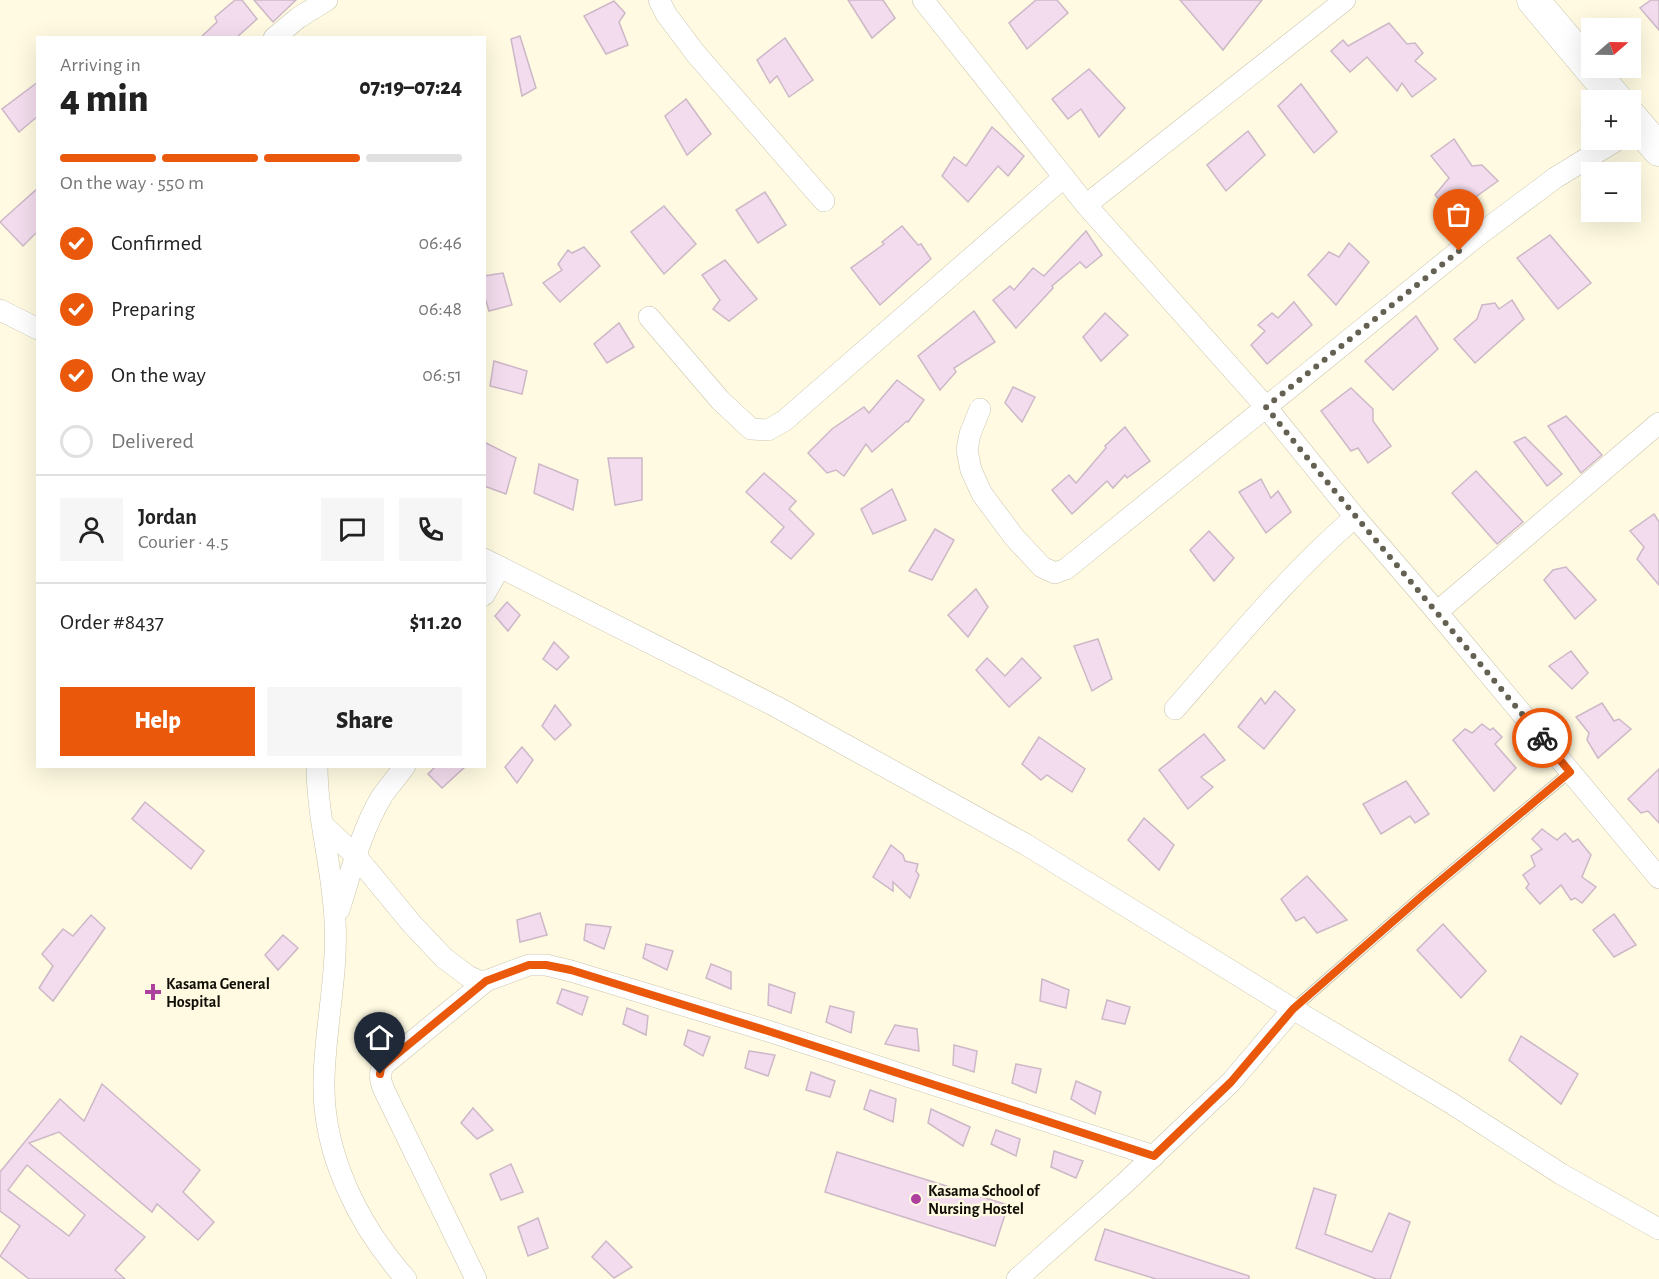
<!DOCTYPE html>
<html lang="en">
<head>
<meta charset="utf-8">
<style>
  :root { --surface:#fff; --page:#f6f6f6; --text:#222; --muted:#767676; --line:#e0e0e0; --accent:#ea580c }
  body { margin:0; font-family:"Alegreya Sans",sans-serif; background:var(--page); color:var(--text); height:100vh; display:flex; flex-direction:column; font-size:22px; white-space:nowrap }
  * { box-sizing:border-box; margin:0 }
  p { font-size:20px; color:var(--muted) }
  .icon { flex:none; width:33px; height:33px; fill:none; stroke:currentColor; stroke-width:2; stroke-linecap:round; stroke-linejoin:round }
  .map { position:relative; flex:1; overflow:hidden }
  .panel { position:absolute; left:36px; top:36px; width:450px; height:732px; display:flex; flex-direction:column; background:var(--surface); border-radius:0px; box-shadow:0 6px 24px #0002 }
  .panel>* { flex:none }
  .needle { width:39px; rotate:70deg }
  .buttons { position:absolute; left:1581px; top:18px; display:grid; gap:12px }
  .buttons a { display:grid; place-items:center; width:60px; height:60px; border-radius:0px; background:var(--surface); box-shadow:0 6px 24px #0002; font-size:30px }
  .pin { position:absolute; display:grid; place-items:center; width:51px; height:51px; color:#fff; margin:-62px -26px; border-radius:50% 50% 50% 0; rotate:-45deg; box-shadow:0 0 6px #0007 }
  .pin .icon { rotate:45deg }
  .courier { position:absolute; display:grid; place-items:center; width:60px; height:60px; margin:-30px; border:4px solid #ea580c; border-radius:50%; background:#fff; color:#222; box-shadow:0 2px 8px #0007 }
  .overview em { font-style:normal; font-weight:800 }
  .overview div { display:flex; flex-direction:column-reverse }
  .overview { display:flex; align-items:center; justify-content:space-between; height:102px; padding:0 24px }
  h1 { font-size:39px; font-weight:800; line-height:45px }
  .bar { display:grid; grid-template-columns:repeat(4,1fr); gap:9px 6px; align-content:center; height:72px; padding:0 24px }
  .bar i { height:8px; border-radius:4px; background:var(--line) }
  .bar .active { background:var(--accent) }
  .bar p { grid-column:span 4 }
  .line { display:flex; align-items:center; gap:15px; padding:0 24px; border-top:2px solid var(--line) }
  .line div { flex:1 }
  .round { display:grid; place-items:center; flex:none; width:63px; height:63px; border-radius:0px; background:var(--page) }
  ol { padding:0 24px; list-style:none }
  li { display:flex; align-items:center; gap:18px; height:66px }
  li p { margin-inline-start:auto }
  li .icon { padding:6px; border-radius:50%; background:var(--accent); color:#fff; stroke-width:4 }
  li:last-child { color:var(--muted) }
  li i { width:33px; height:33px; border:3px solid var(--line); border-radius:50% }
  .action { display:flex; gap:12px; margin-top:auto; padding:12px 24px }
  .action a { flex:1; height:69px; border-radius:0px; background:var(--accent); color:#fff; font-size:24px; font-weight:800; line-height:69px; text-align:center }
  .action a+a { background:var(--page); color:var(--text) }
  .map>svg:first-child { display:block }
  .building { fill:#f2dced; stroke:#cdb8c8; stroke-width:1.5; fill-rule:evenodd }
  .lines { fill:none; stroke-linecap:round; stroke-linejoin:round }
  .service-casing { stroke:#c9c5ad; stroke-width:12 }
  .minor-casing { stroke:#c9c5ad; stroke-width:22 }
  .primary-casing { stroke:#c9c5ad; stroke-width:33 }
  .service { stroke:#fff; stroke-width:10 }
  .minor { stroke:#fff; stroke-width:21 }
  .primary { stroke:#fff; stroke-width:32 }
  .done { stroke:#646153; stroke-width:6; stroke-dasharray:0 10.8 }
  .route { stroke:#ea580c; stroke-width:8 }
  .poi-dot { fill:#ae409e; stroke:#fffae1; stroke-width:2 }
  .labels { text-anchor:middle; stroke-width:4.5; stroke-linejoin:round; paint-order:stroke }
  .poi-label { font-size:16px; font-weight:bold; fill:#100e06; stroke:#fffae1; text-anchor:start }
</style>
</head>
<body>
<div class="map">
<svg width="1659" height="1279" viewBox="0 0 1659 1279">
  <rect width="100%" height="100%" fill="#fffae1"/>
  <g class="building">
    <path d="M 235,0 L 242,0 L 257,19 L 236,38 L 200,38 L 217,22 L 215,17 Z"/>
    <path d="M 254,0 L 296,0 L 273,22 Z"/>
    <path d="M 848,0 L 883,0 L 895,18 L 872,38 Z"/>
    <path d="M 1036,0 L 1057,0 L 1068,13 L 1027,49 L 1009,23 Z"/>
    <path d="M 1180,0 L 1262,0 L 1223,50 Z"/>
    <path d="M 1651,0 L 1659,0 L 1659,30 L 1640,8 Z"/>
    <path d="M 614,1 L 625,13 L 619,22 L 628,45 L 606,54 L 584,16 Z"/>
    <path d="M 1389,23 L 1407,44 L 1415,43 L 1423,53 L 1415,61 L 1436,79 L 1412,97 L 1402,83 L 1397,91 L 1367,57 L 1350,72 L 1331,51 L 1343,40 L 1348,46 Z"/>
    <path d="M 520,36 L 536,88 L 522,96 L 511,39 Z"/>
    <path d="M 785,38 L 813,80 L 789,97 L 777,76 L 770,83 L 757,60 Z"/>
    <path d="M 1089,69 L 1125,108 L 1099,137 L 1081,109 L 1068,119 L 1052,99 Z"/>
    <path d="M 38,82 L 38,116 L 19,132 L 2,109 Z"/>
    <path d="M 1301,84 L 1337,132 L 1314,153 L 1278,106 Z"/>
    <path d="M 686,99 L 711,134 L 687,155 L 665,116 Z"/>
    <path d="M 992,127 L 1024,156 L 1008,176 L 998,166 L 968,202 L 942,176 L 954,157 L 966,166 Z"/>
    <path d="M 1248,131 L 1265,155 L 1226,191 L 1207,165 Z"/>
    <path d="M 1454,139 L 1472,166 L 1482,165 L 1498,181 L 1453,213 L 1435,195 L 1449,178 L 1431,156 Z"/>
    <path d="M 38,188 L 38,231 L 23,246 L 0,222 Z"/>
    <path d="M 765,192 L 786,225 L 758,243 L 736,210 Z"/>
    <path d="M 664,206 L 696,244 L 664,274 L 631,232 Z"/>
    <path d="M 902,226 L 918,245 L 921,244 L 931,259 L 880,305 L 851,268 L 884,244 L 882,242 Z"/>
    <path d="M 1086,231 L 1102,255 L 1086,268 L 1080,262 L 1052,286 L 1053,288 L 1016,328 L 993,300 L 1010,286 L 1014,290 L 1033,268 L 1044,276 Z"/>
    <path d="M 1550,235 L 1591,283 L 1558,309 L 1517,258 Z"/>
    <path d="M 1349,243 L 1369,262 L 1336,305 L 1308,275 L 1329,252 L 1339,257 Z"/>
    <path d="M 584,247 L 600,266 L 560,302 L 543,283 L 562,270 L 558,264 L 568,250 L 572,253 Z"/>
    <path d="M 725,260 L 757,299 L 729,321 L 713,309 L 720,300 L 702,275 Z"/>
    <path d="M 503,273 L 512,305 L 489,311 L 484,294 L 484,276 Z"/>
    <path d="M 1512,300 L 1524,319 L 1475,363 L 1454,339 L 1477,319 L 1482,305 L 1495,303 L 1499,309 Z"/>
    <path d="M 1294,302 L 1312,325 L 1267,364 L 1251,345 L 1265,331 L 1258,325 L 1272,313 L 1278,318 Z"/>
    <path d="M 974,311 L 995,342 L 954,368 L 956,372 L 940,390 L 918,356 Z"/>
    <path d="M 1105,313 L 1128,335 L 1101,361 L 1083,337 Z"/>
    <path d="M 1416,316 L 1438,349 L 1393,390 L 1365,361 Z"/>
    <path d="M 619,323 L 634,347 L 607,363 L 594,344 Z"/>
    <path d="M 494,361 L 527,371 L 522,394 L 490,386 Z"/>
    <path d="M 897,380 L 924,400 L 908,422 L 907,421 L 872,452 L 866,444 L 844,476 L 836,470 L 827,473 L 808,453 L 832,429 L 864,407 L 869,413 Z"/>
    <path d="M 1013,387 L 1035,397 L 1022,422 L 1005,403 Z"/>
    <path d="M 1351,388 L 1373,409 L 1373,421 L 1391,446 L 1368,463 L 1358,448 L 1351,451 L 1321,411 Z"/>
    <path d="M 1566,416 L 1602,455 L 1581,473 L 1548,426 Z"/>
    <path d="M 1125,427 L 1150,461 L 1127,478 L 1125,475 L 1113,488 L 1107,481 L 1072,514 L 1052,490 L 1069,475 L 1076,483 L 1106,448 L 1105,446 Z"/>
    <path d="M 1525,437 L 1562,474 L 1547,486 L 1514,442 Z"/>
    <path d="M 484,442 L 516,458 L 506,494 L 484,486 Z"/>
    <path d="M 608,458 L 642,458 L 642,500 L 615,505 Z"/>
    <path d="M 539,464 L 578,480 L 573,510 L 534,493 Z"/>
    <path d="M 1476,471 L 1523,522 L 1497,544 L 1452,493 Z"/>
    <path d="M 764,473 L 796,501 L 789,509 L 814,534 L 791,559 L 771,542 L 784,527 L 746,492 Z"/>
    <path d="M 1261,479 L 1271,498 L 1278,491 L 1291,512 L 1266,533 L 1239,492 Z"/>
    <path d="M 892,489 L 906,520 L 873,534 L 861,509 Z"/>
    <path d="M 1654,514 L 1659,522 L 1659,585 L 1637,559 L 1644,547 L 1630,531 Z"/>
    <path d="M 935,529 L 954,540 L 932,580 L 909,571 Z"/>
    <path d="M 1209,531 L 1234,558 L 1214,581 L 1190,550 Z"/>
    <path d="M 1566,567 L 1596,600 L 1575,619 L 1544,580 L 1553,570 Z"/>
    <path d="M 976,589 L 988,607 L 968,637 L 948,615 Z"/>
    <path d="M 507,602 L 520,615 L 508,631 L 495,616 Z"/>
    <path d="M 1098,639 L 1112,679 L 1092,691 L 1074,646 Z"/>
    <path d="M 554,642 L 569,657 L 557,670 L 543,659 Z"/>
    <path d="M 1571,651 L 1588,673 L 1572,689 L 1549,666 Z"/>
    <path d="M 987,658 L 1005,676 L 1022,658 L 1041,678 L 1009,707 L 976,670 Z"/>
    <path d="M 1275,691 L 1295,710 L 1264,749 L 1238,727 L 1261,698 L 1265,704 Z"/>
    <path d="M 1602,703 L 1614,721 L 1619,719 L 1631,729 L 1598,758 L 1587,740 L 1589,733 L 1576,717 Z"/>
    <path d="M 555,705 L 571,725 L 555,740 L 542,726 Z"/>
    <path d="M 1482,724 L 1490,730 L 1493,728 L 1502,737 L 1495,744 L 1516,768 L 1494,791 L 1453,740 L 1465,729 L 1472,733 Z"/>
    <path d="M 1204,734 L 1225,760 L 1201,777 L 1213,787 L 1188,809 L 1159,770 Z"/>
    <path d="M 1039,737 L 1085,769 L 1072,792 L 1047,775 L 1041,780 L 1022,764 Z"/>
    <path d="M 522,747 L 533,760 L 517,783 L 505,767 Z"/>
    <path d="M 436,766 L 466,766 L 442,788 L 428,774 Z"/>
    <path d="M 1659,769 L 1659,823 L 1648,811 L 1641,813 L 1628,799 Z"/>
    <path d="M 1406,781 L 1429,814 L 1415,823 L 1410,816 L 1381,834 L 1363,804 Z"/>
    <path d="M 145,802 L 204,851 L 191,869 L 132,819 Z"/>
    <path d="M 1144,818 L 1174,845 L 1159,870 L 1128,840 Z"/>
    <path d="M 1542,829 L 1557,840 L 1565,833 L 1573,842 L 1578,839 L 1591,855 L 1582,877 L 1596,887 L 1582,903 L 1575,898 L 1571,900 L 1561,885 L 1540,904 L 1526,888 L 1529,884 L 1523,875 L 1535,866 L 1531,856 L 1542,849 L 1532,839 Z"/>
    <path d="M 891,845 L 903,855 L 905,861 L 918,864 L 916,871 L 919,875 L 910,898 L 893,882 L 893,891 L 873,877 Z"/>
    <path d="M 1307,876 L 1347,920 L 1317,933 L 1304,917 L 1296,921 L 1281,899 Z"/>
    <path d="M 540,913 L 547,935 L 520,942 L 517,920 Z"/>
    <path d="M 1614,914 L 1636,945 L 1614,957 L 1593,930 Z"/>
    <path d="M 91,915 L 105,928 L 53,1001 L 39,988 L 53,966 L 42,954 L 63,929 L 73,936 Z"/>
    <path d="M 586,924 L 611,927 L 604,949 L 584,940 Z"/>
    <path d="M 1443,924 L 1486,971 L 1461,998 L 1417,950 Z"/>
    <path d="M 283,935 L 298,948 L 278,970 L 265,955 Z"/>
    <path d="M 646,944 L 673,951 L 667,970 L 643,958 Z"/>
    <path d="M 711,964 L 731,972 L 731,989 L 706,978 Z"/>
    <path d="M 1042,979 L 1069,990 L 1066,1008 L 1040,1001 Z"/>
    <path d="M 769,984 L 795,993 L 791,1013 L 768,1005 Z"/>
    <path d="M 562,989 L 588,997 L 582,1015 L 557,1003 Z"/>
    <path d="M 1107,1000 L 1130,1007 L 1125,1024 L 1102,1019 Z"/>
    <path d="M 830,1006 L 854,1012 L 851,1033 L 826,1022 Z"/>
    <path d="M 627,1008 L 648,1016 L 646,1035 L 623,1024 Z"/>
    <path d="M 895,1025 L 917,1029 L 919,1051 L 885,1044 Z"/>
    <path d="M 688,1030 L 710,1037 L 703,1056 L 684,1045 Z"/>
    <path d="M 1521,1036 L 1578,1074 L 1561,1104 L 1509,1060 Z"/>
    <path d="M 954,1045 L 977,1051 L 974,1072 L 953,1065 Z"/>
    <path d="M 749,1051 L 775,1055 L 768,1076 L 745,1068 Z"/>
    <path d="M 1016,1064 L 1041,1069 L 1036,1093 L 1012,1083 Z"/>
    <path d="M 811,1072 L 835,1081 L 830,1097 L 806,1090 Z"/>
    <path d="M 1076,1081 L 1101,1092 L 1095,1114 L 1071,1099 Z"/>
    <path d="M 102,1084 L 200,1170 L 183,1192 L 214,1222 L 198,1240 L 157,1204 L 152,1212 L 59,1132 L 29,1143 L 145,1237 L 115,1270 L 125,1279 L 29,1279 L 0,1256 L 20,1226 L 0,1211 L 0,1172 L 60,1099 L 84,1121 ZM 27,1165 L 85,1215 L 69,1236 L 8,1190 Z"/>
    <path d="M 870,1090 L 896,1099 L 893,1122 L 864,1109 Z"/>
    <path d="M 473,1108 L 493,1130 L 477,1139 L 461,1123 Z"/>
    <path d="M 931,1109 L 970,1127 L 963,1146 L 928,1123 Z"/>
    <path d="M 996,1130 L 1020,1139 L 1016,1156 L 991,1144 Z"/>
    <path d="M 1054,1151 L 1083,1161 L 1076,1178 L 1051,1167 Z"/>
    <path d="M 837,1152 L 1008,1205 L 995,1246 L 825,1192 Z"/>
    <path d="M 511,1164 L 523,1192 L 501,1200 L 490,1174 Z"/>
    <path d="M 1314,1188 L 1336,1195 L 1325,1234 L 1372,1252 L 1389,1213 L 1410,1222 L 1390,1279 L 1376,1279 L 1296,1248 Z"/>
    <path d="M 538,1218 L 548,1248 L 528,1256 L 518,1227 Z"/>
    <path d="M 1105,1229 L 1249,1276 L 1249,1279 L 1156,1279 L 1095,1260 Z"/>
    <path d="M 606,1241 L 632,1267 L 614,1278 L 592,1257 Z"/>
  </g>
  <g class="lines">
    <defs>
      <path id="service" d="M 1293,1009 L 1422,896 L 1570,772"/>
      <g id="minor">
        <path d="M 659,0 L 666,14 L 696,54 L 824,201"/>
        <path d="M 923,0 L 1086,205 L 1266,407 L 1355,517 L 1437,612 L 1659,878"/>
        <path d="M 274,38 L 298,18 L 327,0"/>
        <path d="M 1086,205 L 1345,0"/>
        <path d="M 0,310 L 38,329"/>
        <path d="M 649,317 L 720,400 L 751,429 L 768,430 L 784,421 L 1064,177"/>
        <path d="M 980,409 L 970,434 L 967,450 L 971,470 L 982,494 L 1014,537 L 1042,567 L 1055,573 L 1066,569 L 1476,237 L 1555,178 L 1617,140"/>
        <path d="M 484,559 L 775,706 L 1025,844 L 1293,1009 L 1451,1103 L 1561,1174 L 1659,1229"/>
        <path d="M 484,595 L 500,567"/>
        <path d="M 1437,612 L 1659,423"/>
        <path d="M 1175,709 C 1233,643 1288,575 1355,517"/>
        <path d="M 317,766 C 317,818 333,869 335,921 C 338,974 325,1027 324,1080 C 322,1154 359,1226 406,1279"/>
        <path d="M 324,826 L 356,856 L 411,923 L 444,958 L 468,976 L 479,981 L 486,981 L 529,965 L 546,965 L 571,971 L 768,1031 L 1154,1156"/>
        <path d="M 339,910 C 351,872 361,831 382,796 C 389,786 398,776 405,766"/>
        <path d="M 476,1279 L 384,1090 C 380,1081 378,1072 385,1064 L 486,981"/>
        <path d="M 1017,1279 L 1125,1183 L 1231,1082 L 1293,1009"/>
      </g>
      <g id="primary">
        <path d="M 1533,0 L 1617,100"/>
        <path d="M 1630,116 L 1659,150"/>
      </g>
    </defs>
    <use href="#service" class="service-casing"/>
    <use href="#minor" class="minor-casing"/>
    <use href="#primary" class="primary-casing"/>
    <use href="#service" class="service"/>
    <use href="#minor" class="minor"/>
    <use href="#primary" class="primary"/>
  </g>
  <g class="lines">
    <path class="done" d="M 1459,251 L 1266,407 C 1356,519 1450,627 1542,738"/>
    <path class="route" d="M 380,1074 L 381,1068 L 385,1064 L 486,981 L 529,965 L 546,965 L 571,970 L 768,1031 L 1154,1156 L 1231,1082 L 1293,1009 L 1422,896 L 1570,772 L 1542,738"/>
  </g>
  <g class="poi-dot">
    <path d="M150 983h6v6h6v6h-6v6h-6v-6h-6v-6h6z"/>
    <circle cx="916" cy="1199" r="6"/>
  </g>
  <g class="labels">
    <g class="poi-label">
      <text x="166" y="989">Kasama General<tspan x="166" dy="18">Hospital</tspan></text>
      <text x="928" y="1196">Kasama School of<tspan x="928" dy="18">Nursing Hostel</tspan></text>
    </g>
  </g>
</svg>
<div class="buttons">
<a><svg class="needle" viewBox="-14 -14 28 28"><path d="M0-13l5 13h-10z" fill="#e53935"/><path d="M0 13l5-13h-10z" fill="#767676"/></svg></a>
<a>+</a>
<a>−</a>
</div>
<div class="pin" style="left:1459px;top:251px;background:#ea580c"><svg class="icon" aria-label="bag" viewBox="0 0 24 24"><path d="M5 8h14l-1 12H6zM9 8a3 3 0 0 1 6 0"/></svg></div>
<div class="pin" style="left:380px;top:1074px;background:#1f2937"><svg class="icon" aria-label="home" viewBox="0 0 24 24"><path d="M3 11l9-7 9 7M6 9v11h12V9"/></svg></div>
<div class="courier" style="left:1542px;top:738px"><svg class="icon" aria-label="bike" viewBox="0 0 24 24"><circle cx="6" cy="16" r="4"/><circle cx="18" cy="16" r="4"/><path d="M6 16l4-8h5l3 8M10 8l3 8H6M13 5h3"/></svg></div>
<section class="panel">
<div class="overview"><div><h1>4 min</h1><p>Arriving in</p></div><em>07:19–07:24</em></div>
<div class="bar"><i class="active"></i><i class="active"></i><i class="active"></i><i></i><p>On the way · 550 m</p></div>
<ol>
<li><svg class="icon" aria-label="check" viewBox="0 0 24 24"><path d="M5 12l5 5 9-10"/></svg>Confirmed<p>06:46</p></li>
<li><svg class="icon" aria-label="check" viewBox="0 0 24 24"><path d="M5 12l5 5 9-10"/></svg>Preparing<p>06:48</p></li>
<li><svg class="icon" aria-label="check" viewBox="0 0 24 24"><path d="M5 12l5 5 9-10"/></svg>On the way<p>06:51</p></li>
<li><i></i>Delivered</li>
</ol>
<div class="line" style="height:108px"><a class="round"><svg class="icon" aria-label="person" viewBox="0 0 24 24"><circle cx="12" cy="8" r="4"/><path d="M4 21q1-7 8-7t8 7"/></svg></a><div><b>Jordan</b><p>Courier · 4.5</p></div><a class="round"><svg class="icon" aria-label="chat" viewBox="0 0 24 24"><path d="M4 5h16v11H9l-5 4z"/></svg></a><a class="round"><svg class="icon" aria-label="phone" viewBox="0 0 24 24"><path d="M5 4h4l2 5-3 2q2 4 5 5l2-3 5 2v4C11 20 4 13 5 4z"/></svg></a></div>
<div class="line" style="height:78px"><div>Order #8437</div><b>$11.20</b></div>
<div class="action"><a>Help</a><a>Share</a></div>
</section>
</div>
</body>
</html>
